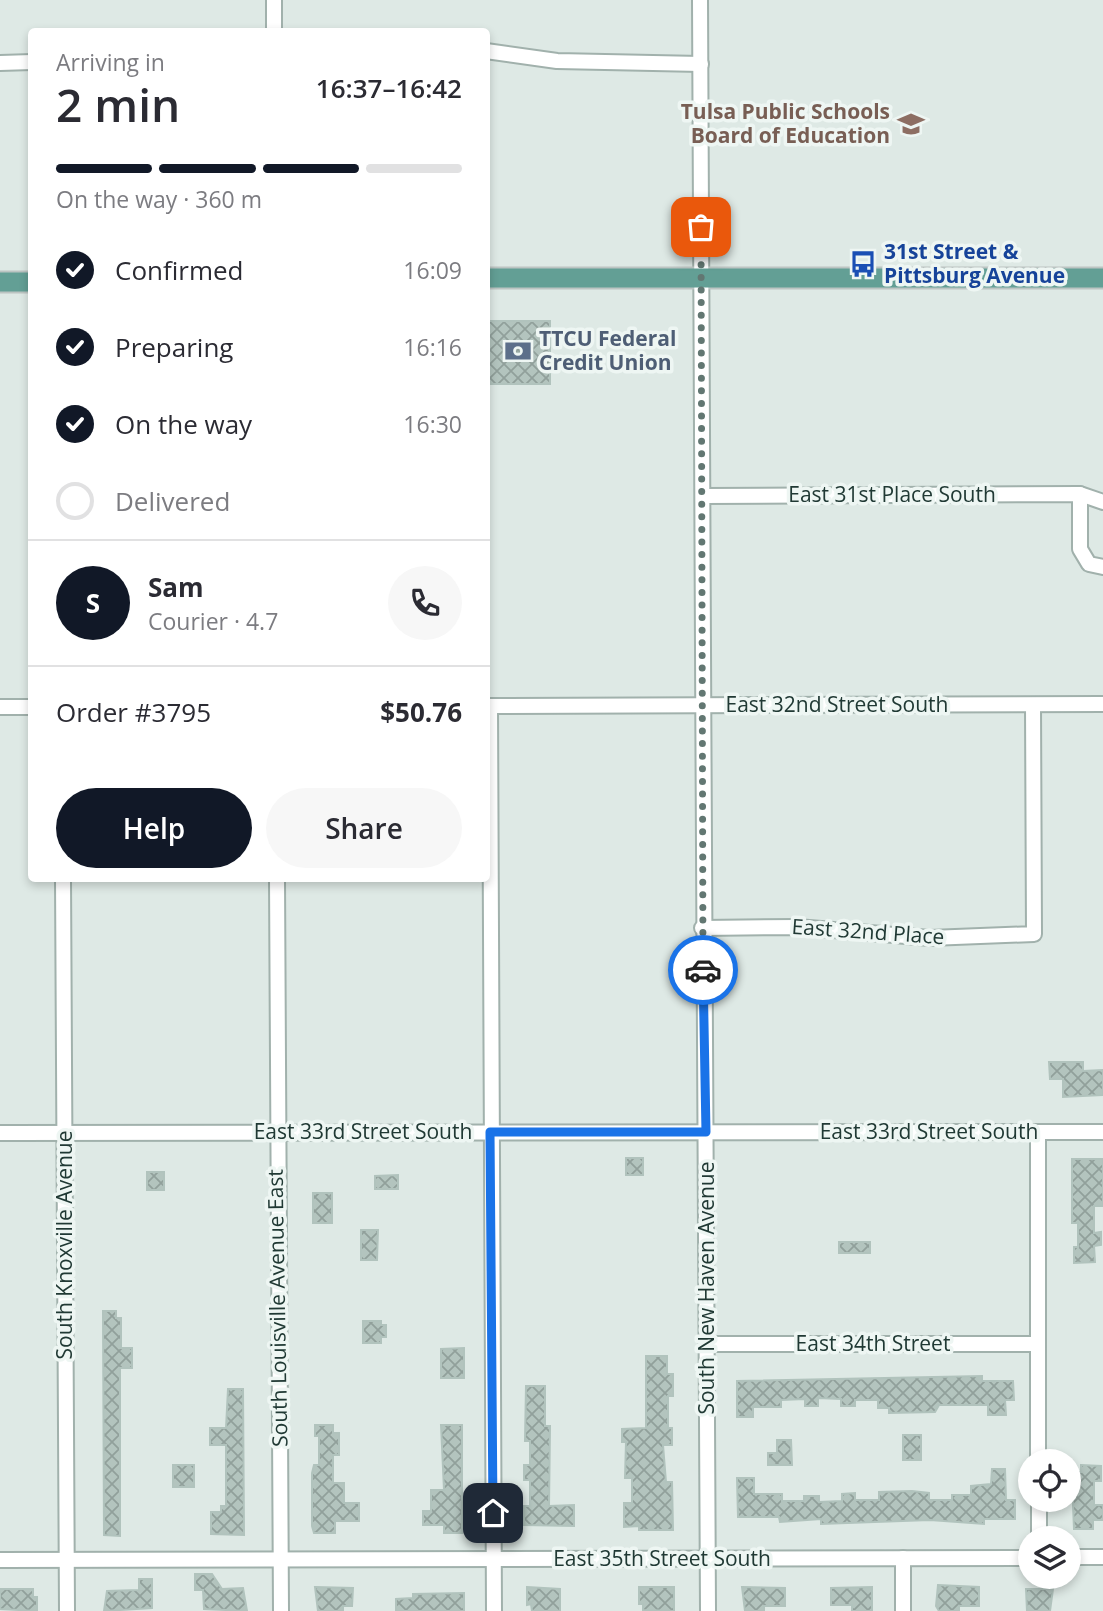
<!DOCTYPE html>
<html lang="en">
<head>
<meta charset="utf-8">
<style>
  :root { --surface:#fff; --page:#f7f7f7; --text:#2b2b33; --muted:#7c7c81; --line:#e1e1e2; --accent:#111827 }
  body { margin:0; font-family:"Open Sans",sans-serif; background:var(--page); color:var(--text); height:100vh; display:flex; flex-direction:column; font-size:26px; white-space:nowrap }
  * { box-sizing:border-box; margin:0 }
  p { font-size:23px; color:var(--muted) }
  .icon { flex:none; width:38px; height:38px; fill:none; stroke:currentColor; stroke-width:2; stroke-linecap:round; stroke-linejoin:round }
  .map { position:relative; flex:1; overflow:hidden }
  .panel { position:absolute; left:28px; top:28px; width:462px; height:854px; display:flex; flex-direction:column; background:var(--surface); border-radius:7px; box-shadow:0 4px 10px #0003 }
  .panel>* { flex:none }
  .tools { position:absolute; left:1018px; top:1449px; display:grid; gap:14px }
  .tools a { display:grid; place-items:center; width:63px; height:63px; border-radius:50%; background:var(--surface); box-shadow:0 4px 10px #0003; font-size:35px }
  .pin { position:absolute; display:grid; place-items:center; width:60px; height:60px; color:#fff; margin:-30px; border-radius:14px; box-shadow:0 4px 10px #0006 }
  .courier { position:absolute; display:grid; place-items:center; width:70px; height:70px; margin:-35px; border:5px solid #1a73e8; border-radius:50%; background:#fff; color:#222; box-shadow:0 2px 9px #0007 }
  .overview em { font-style:normal; font-weight:600 }
  .overview div { display:flex; flex-direction:column-reverse }
  .overview { display:flex; align-items:center; justify-content:space-between; height:119px; padding:0 28px }
  h1 { font-size:46px; font-weight:600; line-height:52px }
  .bar { display:grid; grid-template-columns:repeat(4,1fr); gap:10px 7px; align-content:center; height:84px; padding:0 28px }
  .bar i { height:9px; border-radius:5px; background:var(--line) }
  .bar .active { background:var(--accent) }
  .bar p { grid-column:span 4 }
  .line { display:flex; align-items:center; gap:18px; padding:0 28px; border-top:2px solid var(--line) }
  .line div { flex:1 }
  .round { display:grid; place-items:center; flex:none; width:74px; height:74px; border-radius:37px; background:var(--page) }
  ol { padding:0 28px; list-style:none }
  li { display:flex; align-items:center; gap:21px; height:77px }
  li p { margin-inline-start:auto }
  li .icon { padding:7px; border-radius:50%; background:var(--accent); color:#fff; stroke-width:4 }
  li:last-child { color:var(--muted) }
  li i { width:38px; height:38px; border:4px solid var(--line); border-radius:50% }
  .button { display:flex; gap:14px; margin-top:auto; padding:14px 28px }
  .button a { flex:1; height:80px; border-radius:42px; background:var(--accent); color:#fff; font-size:28px; font-weight:600; line-height:80px; text-align:center }
  .button a+a { background:var(--page); color:var(--text) }
  .map>svg:first-child { display:block }
  .building { fill:url(#building-cross-hatch); stroke:#b1c3bd; stroke-width:2 }
  .lines { fill:none; stroke-linecap:round; stroke-linejoin:round }
  .minor-casing { stroke:#a1b1ac; stroke-width:18 }
  .major-casing { stroke:#bcc4c2; stroke-width:23 }
  .minor { stroke:#fff; stroke-width:14 }
  .major { stroke:#639f95; stroke-width:19 }
  .done { stroke:#627772; stroke-width:7; stroke-dasharray:0 12.6 }
  .route { stroke:#1a73e8; stroke-width:9 }
  .labels { text-anchor:middle; stroke-width:7; stroke-linejoin:round; paint-order:stroke }
  .education-label { font-size:21px; font-weight:bold; fill:#785e54; stroke:#eef6f3; text-anchor:end }
  .transit-label { font-size:21px; font-weight:bold; fill:#164399; stroke:#eef6f3; text-anchor:start }
  .service-label { font-size:21px; font-weight:bold; fill:#4e5e75; stroke:#eef6f3; text-anchor:start }
  .street-label { font-size:21px; fill:#203934; stroke:#eef6f3 }
</style>
</head>
<body>
<div class="map">
<svg width="1103" height="1611" viewBox="0 0 1103 1611">
  <defs>
    <pattern id="building-cross-hatch" width="8" height="8" patternUnits="userSpaceOnUse" patternTransform="scale(1.75)"><rect width="8" height="8" fill="#b3c4be"/><path d="M0 0l8 8M0 8l8-8" fill="none" stroke="#91a09b"/></pattern>
  </defs>
  <rect width="100%" height="100%" fill="#dee9e5"/>
  <g class="building">
    <path d="M 488,321 L 550,321 L 550,384 L 487,384 Z"/>
    <path d="M 1049,1062 L 1083,1062 L 1083,1071 L 1103,1070 L 1103,1095 L 1063,1097 L 1063,1079 L 1050,1079 Z"/>
    <rect x="626" y="1158" width="17" height="17"/>
    <path d="M 1072,1159 L 1103,1159 L 1103,1206 L 1094,1206 L 1094,1233 L 1101,1232 L 1101,1245 L 1094,1246 L 1095,1262 L 1074,1263 L 1074,1247 L 1078,1247 L 1078,1223 L 1072,1223 Z"/>
    <rect x="147" y="1172" width="17" height="18"/>
    <path d="M 398,1175 L 398,1189 L 375,1189 L 375,1176 Z"/>
    <rect x="313" y="1193" width="19" height="30"/>
    <path d="M 361,1230 L 378,1230 L 377,1260 L 361,1260 Z"/>
    <rect x="839" y="1242" width="31" height="11"/>
    <path d="M 103,1311 L 116,1311 L 116,1318 L 121,1318 L 121,1348 L 132,1348 L 132,1368 L 120,1368 L 120,1536 L 104,1535 Z"/>
    <path d="M 363,1321 L 381,1321 L 381,1325 L 386,1325 L 386,1337 L 381,1337 L 381,1343 L 363,1343 Z"/>
    <path d="M 464,1348 L 464,1378 L 441,1378 L 441,1349 Z"/>
    <path d="M 646,1356 L 667,1356 L 667,1374 L 673,1374 L 673,1396 L 668,1396 L 668,1428 L 672,1428 L 672,1445 L 663,1445 L 666,1482 L 672,1482 L 673,1530 L 639,1530 L 639,1526 L 624,1527 L 624,1503 L 632,1503 L 632,1478 L 625,1478 L 626,1442 L 622,1442 L 622,1429 L 646,1428 Z"/>
    <path d="M 982,1376 L 982,1381 L 1013,1381 L 1014,1400 L 1005,1400 L 1006,1415 L 988,1415 L 988,1405 L 939,1405 L 935,1412 L 889,1413 L 889,1408 L 878,1408 L 878,1400 L 855,1400 L 855,1406 L 841,1406 L 841,1399 L 818,1398 L 818,1406 L 805,1406 L 805,1399 L 781,1400 L 781,1407 L 753,1407 L 753,1417 L 737,1417 L 737,1381 Z"/>
    <path d="M 526,1386 L 545,1386 L 545,1426 L 550,1426 L 549,1506 L 574,1505 L 574,1526 L 524,1525 L 524,1506 L 530,1506 L 530,1480 L 524,1480 L 524,1465 L 530,1465 L 530,1441 L 525,1441 Z"/>
    <path d="M 228,1389 L 243,1389 L 244,1535 L 211,1534 L 211,1512 L 221,1512 L 221,1506 L 226,1506 L 226,1445 L 210,1445 L 210,1428 L 226,1428 Z"/>
    <path d="M 315,1425 L 333,1425 L 333,1433 L 339,1433 L 339,1455 L 333,1455 L 333,1483 L 344,1483 L 344,1503 L 359,1503 L 359,1521 L 335,1521 L 335,1533 L 314,1533 L 312,1526 L 312,1473 L 314,1465 L 319,1465 L 319,1436 L 315,1436 Z"/>
    <path d="M 441,1425 L 462,1425 L 462,1533 L 444,1533 L 444,1525 L 423,1525 L 423,1511 L 431,1511 L 431,1490 L 444,1490 Z"/>
    <rect x="903" y="1435" width="18" height="25"/>
    <path d="M 777,1440 L 791,1440 L 792,1465 L 768,1465 L 768,1453 L 777,1453 Z"/>
    <rect x="173" y="1465" width="21" height="22"/>
    <path d="M 1081,1465 L 1101,1466 L 1101,1481 L 1094,1481 L 1094,1505 L 1103,1505 L 1103,1520 L 1093,1520 L 1093,1529 L 1074,1529 L 1072,1481 L 1077,1481 L 1077,1472 L 1081,1472 Z"/>
    <path d="M 992,1469 L 1005,1469 L 1006,1500 L 1015,1500 L 1015,1519 L 984,1519 L 984,1524 L 930,1520 L 821,1524 L 821,1519 L 780,1522 L 779,1517 L 738,1517 L 737,1478 L 754,1478 L 754,1494 L 782,1494 L 782,1501 L 804,1501 L 804,1496 L 819,1496 L 819,1502 L 842,1501 L 842,1494 L 855,1493 L 855,1500 L 879,1500 L 879,1492 L 912,1491 L 929,1493 L 929,1500 L 952,1500 L 952,1495 L 971,1495 L 971,1486 L 991,1484 Z"/>
    <path d="M 195,1574 L 212,1574 L 222,1589 L 243,1588 L 247,1611 L 204,1609 L 203,1590 L 195,1590 Z"/>
    <path d="M 139,1579 L 152,1579 L 152,1608 L 104,1611 L 107,1591 L 139,1590 Z"/>
    <path d="M 938,1585 L 979,1587 L 979,1606 L 959,1606 L 959,1611 L 939,1611 L 936,1606 Z"/>
    <path d="M 315,1587 L 353,1588 L 352,1606 L 343,1606 L 343,1611 L 318,1611 Z"/>
    <path d="M 527,1587 L 560,1589 L 560,1611 L 532,1611 L 531,1604 L 527,1605 Z"/>
    <path d="M 639,1587 L 674,1587 L 674,1611 L 643,1610 L 643,1604 L 639,1604 Z"/>
    <path d="M 742,1587 L 785,1588 L 785,1606 L 764,1606 L 764,1611 L 745,1611 Z"/>
    <path d="M 872,1587 L 872,1611 L 852,1611 L 852,1605 L 831,1605 L 831,1588 Z"/>
    <path d="M 0,1589 L 33,1589 L 33,1597 L 37,1597 L 37,1611 L 0,1609 Z"/>
    <path d="M 1026,1589 L 1053,1589 L 1050,1611 L 1027,1611 Z"/>
    <path d="M 464,1593 L 464,1611 L 396,1611 L 396,1599 L 413,1598 L 413,1594 Z"/>
  </g>
  <g class="lines">
    <defs>
      <g id="minor">
        <path d="M 274,0 L 274,32"/>
        <path d="M 700,0 C 704,537 703,1074 708,1611"/>
        <path d="M 486,51 L 557,61 L 701,64"/>
        <path d="M 0,63 L 32,62"/>
        <path d="M 1080,494 L 1080,549 L 1089,564 L 1103,567"/>
        <path d="M 704,496 L 1080,494 L 1103,502"/>
        <path d="M 486,706 L 1103,704"/>
        <path d="M 490,706 L 494,1611"/>
        <path d="M 0,707 L 32,707"/>
        <path d="M 63,878 L 67,1611"/>
        <path d="M 277,878 L 281,1611"/>
        <path d="M 702,928 L 797,927 L 930,938 L 1034,934 L 1033,705"/>
        <path d="M 1038,1132 L 1038,1461"/>
        <path d="M 0,1133 L 1103,1132"/>
        <path d="M 708,1344 L 1038,1344"/>
        <path d="M 1039,1500 L 1039,1538"/>
        <path d="M 1069,1557 L 1103,1557"/>
        <path d="M 903,1558 L 903,1611"/>
        <path d="M 0,1560 L 1031,1558"/>
      </g>
      <g id="major">
        <path d="M 486,278 L 1103,278"/>
        <path d="M 0,282 L 32,282"/>
      </g>
    </defs>
    <use href="#minor" class="minor-casing"/>
    <use href="#major" class="major-casing"/>
    <use href="#minor" class="minor"/>
    <use href="#major" class="major"/>
  </g>
  <g class="lines">
    <path class="done" d="M 701,227 L 703,970"/>
    <path class="route" d="M 493,1513 L 490,1132 L 706,1132 L 703,970"/>
  </g>
  <defs>
    <symbol id="school-bare" viewBox="-9 -9 18 18"><path d="M0-5L7-2L0 1L-7-2ZM-4 1L0 2.5L4 1V4Q0 6-4 4Z" fill="#8d6e63" stroke="#eef6f3" stroke-width="2.5" paint-order="stroke"/></symbol>
    <symbol id="bus-bare" viewBox="-9 -9 18 18"><path d="M-5-6H5V4H4V6H2V4H-2V6H-4V4H-5ZM-3.5-4V0h7V-4ZM-3.5 1.2v1.5H-2V1.2ZM2 1.2v1.5H3.5V1.2Z" fill="#1a4fb4" stroke="#eef6f3" stroke-width="2.5" paint-order="stroke"/></symbol>
    <symbol id="bank-bare" viewBox="-9 -9 18 18"><path d="M-6-4H6V4H-6ZM0-2.3a2.3 2.3 0 1 0 0 4.6a2.3 2.3 0 1 0 0-4.6Z" fill="#5c6f8a" stroke="#eef6f3" stroke-width="2.5" paint-order="stroke"/></symbol>
  </defs>
  <g fill-rule="evenodd">
    <use href="#school-bare" x="892" y="105" width="38" height="38"/>
    <use href="#bus-bare" x="844" y="245" width="38" height="38"/>
    <use href="#bank-bare" x="499" y="332" width="38" height="38"/>
  </g>
  <g class="labels">
    <g class="education-label">
      <text x="890" y="119">Tulsa Public Schools<tspan x="890" dy="24">Board of Education</tspan></text>
    </g>
    <g class="transit-label">
      <text x="884" y="259">31st Street &amp;<tspan x="884" dy="24">Pittsburg Avenue</tspan></text>
    </g>
    <g class="service-label">
      <text x="539" y="346">TTCU Federal<tspan x="539" dy="24">Credit Union</tspan></text>
    </g>
    <g class="street-label">
      <text x="892" y="502">East 31st Place South</text>
      <text x="837" y="712">East 32nd Street South</text>
      <text transform="translate(868 932) rotate(4)" y="7">East 32nd Place</text>
      <text x="363" y="1139">East 33rd Street South</text>
      <text x="929" y="1139">East 33rd Street South</text>
      <text transform="translate(65 1245) rotate(-90)" y="7">South Knoxville Avenue</text>
      <text transform="translate(707 1288) rotate(-90)" y="7">South New Haven Avenue</text>
      <text transform="translate(278 1308) rotate(-91)" y="7">South Louisville Avenue East</text>
      <text x="873" y="1351">East 34th Street</text>
      <text x="662" y="1566">East 35th Street South</text>
    </g>
  </g>
</svg>
<div class="tools">
<a><svg class="icon" aria-label="locate" viewBox="0 0 24 24"><circle cx="12" cy="12" r="6"/><path d="M12 2v4M12 18v4M2 12h4M18 12h4"/></svg></a>
<a><svg class="icon" aria-label="layers" viewBox="0 0 24 24"><path d="M12 4l9 5-9 5-9-5zM3 14l9 5 9-5"/></svg></a>
</div>
<div class="pin" style="left:701px;top:227px;background:#ea580c"><svg class="icon" aria-label="bag" viewBox="0 0 24 24"><path d="M5 8h14l-1 12H6zM9 8a3 3 0 0 1 6 0"/></svg></div>
<div class="pin" style="left:493px;top:1513px;background:#1f2937"><svg class="icon" aria-label="home" viewBox="0 0 24 24"><path d="M3 11l9-7 9 7M6 9v11h12V9"/></svg></div>
<div class="courier" style="left:703px;top:970px"><svg class="icon" aria-label="car" viewBox="0 0 24 24"><path d="M5 17H2v-5l4-1 3-4h7l3 4 3 1v5h-3M9 17h6M6 11h13"/><circle cx="7" cy="17" r="2"/><circle cx="17" cy="17" r="2"/></svg></div>
<section class="panel">
<div class="overview"><div><h1>2 min</h1><p>Arriving in</p></div><em>16:37–16:42</em></div>
<div class="bar"><i class="active"></i><i class="active"></i><i class="active"></i><i></i><p>On the way · 360 m</p></div>
<ol>
<li><svg class="icon" aria-label="check" viewBox="0 0 24 24"><path d="M5 12l5 5 9-10"/></svg>Confirmed<p>16:09</p></li>
<li><svg class="icon" aria-label="check" viewBox="0 0 24 24"><path d="M5 12l5 5 9-10"/></svg>Preparing<p>16:16</p></li>
<li><svg class="icon" aria-label="check" viewBox="0 0 24 24"><path d="M5 12l5 5 9-10"/></svg>On the way<p>16:30</p></li>
<li><i></i>Delivered</li>
</ol>
<div class="line" style="height:126px"><b class="round" style="background:var(--accent);color:#fff">S</b><div><b>Sam</b><p>Courier · 4.7</p></div><a class="round"><svg class="icon" aria-label="phone" viewBox="0 0 24 24"><path d="M5 4h4l2 5-3 2q2 4 5 5l2-3 5 2v4C11 20 4 13 5 4z"/></svg></a></div>
<div class="line" style="height:91px"><div>Order #3795</div><b>$50.76</b></div>
<div class="button"><a>Help</a><a>Share</a></div>
</section>
</div>
</body>
</html>
